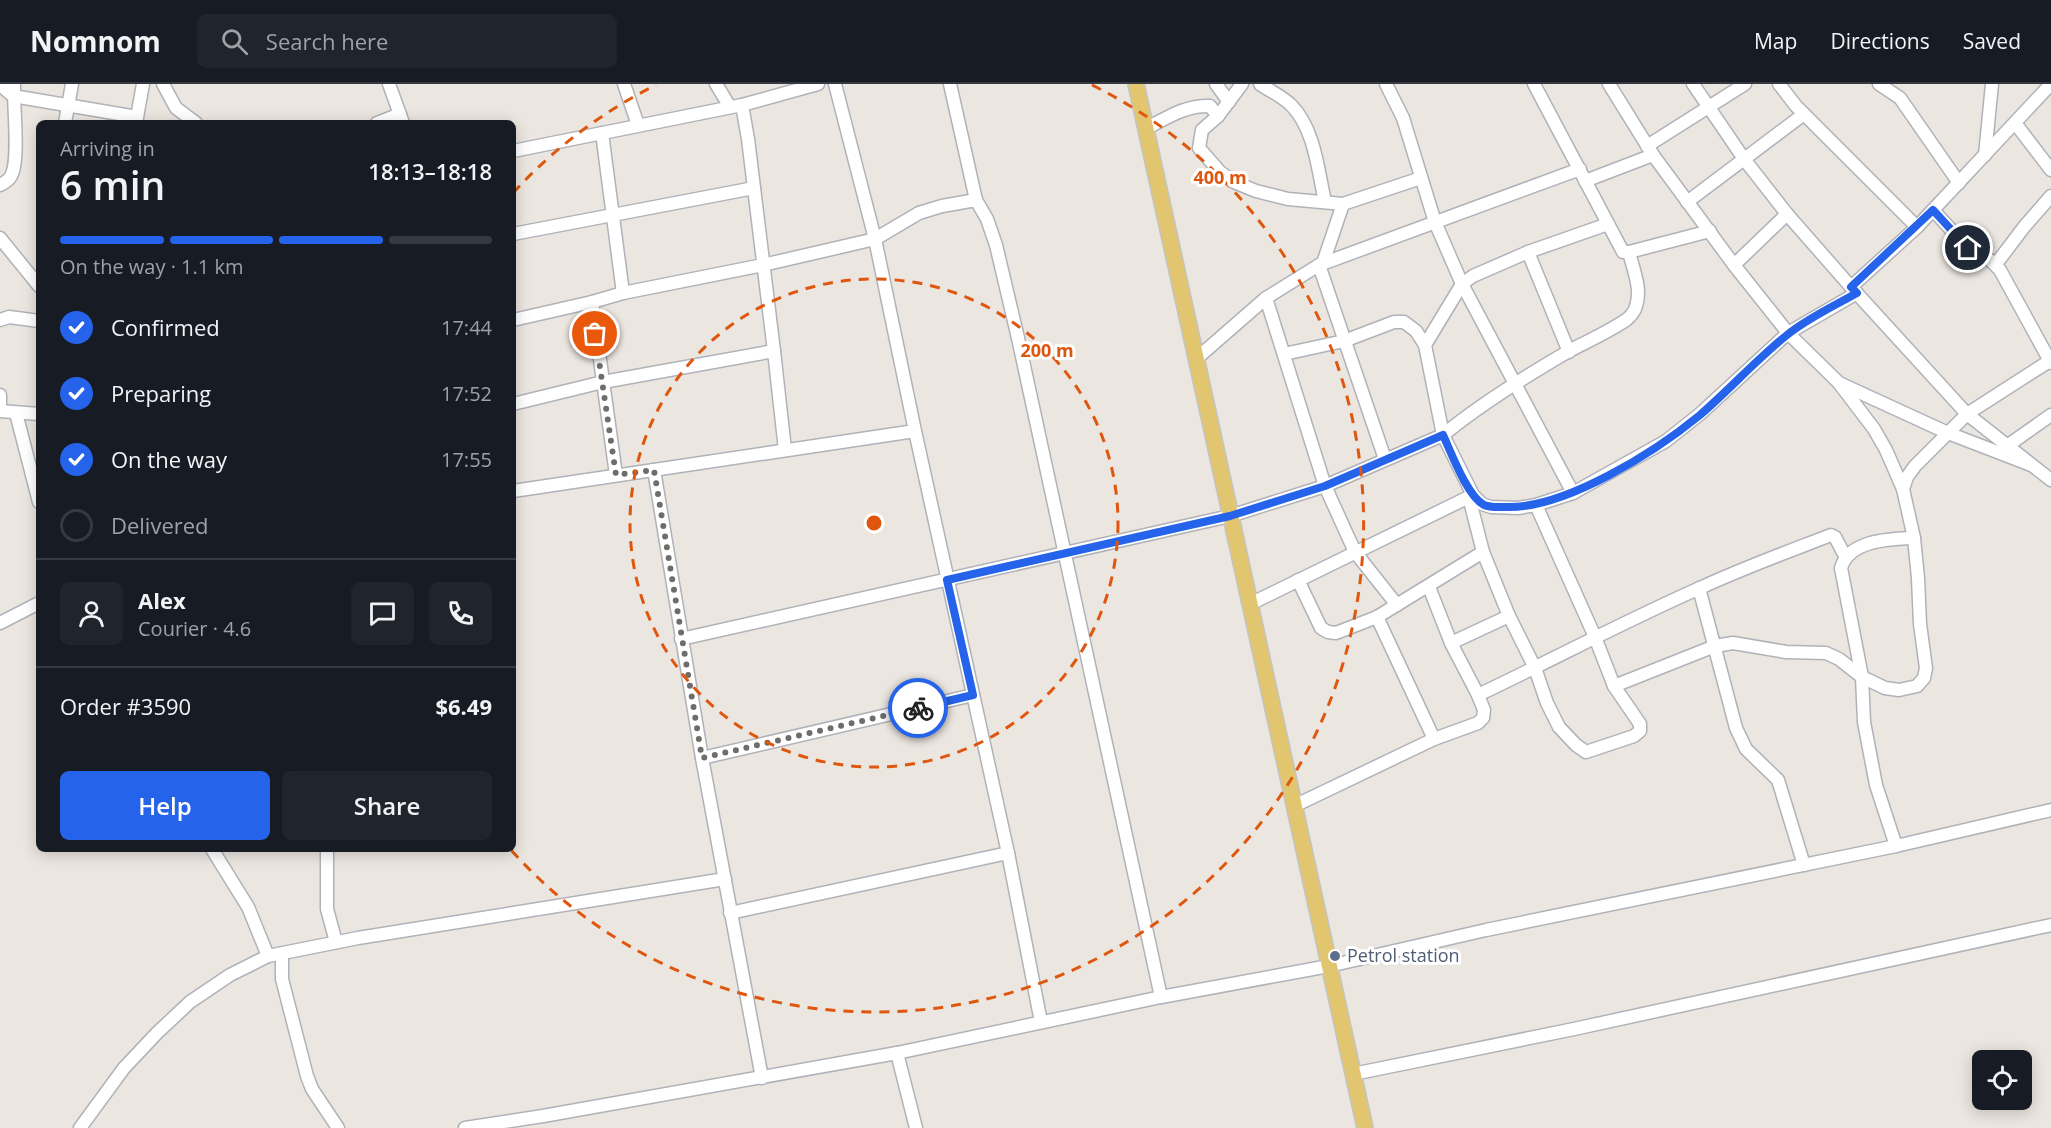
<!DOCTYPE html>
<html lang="en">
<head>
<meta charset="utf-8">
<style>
  :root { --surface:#171b24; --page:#20242c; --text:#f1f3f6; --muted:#9ea1a6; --line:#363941; --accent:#2563eb }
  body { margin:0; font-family:"Open Sans",sans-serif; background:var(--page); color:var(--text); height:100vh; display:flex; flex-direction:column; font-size:22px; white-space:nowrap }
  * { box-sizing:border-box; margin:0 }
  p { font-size:20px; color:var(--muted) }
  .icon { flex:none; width:33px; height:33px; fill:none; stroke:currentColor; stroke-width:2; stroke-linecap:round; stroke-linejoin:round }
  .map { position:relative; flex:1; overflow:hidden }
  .sheet { position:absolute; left:36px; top:36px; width:480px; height:732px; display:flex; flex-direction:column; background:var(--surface); border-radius:9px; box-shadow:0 3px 15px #0003 }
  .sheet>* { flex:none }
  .buttons { position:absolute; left:1972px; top:966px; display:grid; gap:12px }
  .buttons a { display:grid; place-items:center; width:60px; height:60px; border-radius:9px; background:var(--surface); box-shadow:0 3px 15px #0003; font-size:30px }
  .pin { position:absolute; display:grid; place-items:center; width:51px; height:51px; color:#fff; margin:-26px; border:3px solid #fff; border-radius:50%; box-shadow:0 2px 6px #0007 }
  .courier { position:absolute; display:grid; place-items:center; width:60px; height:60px; margin:-30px; border:4px solid #2563eb; border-radius:50%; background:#fff; color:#222; box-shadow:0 2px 8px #0007 }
  .overview em { font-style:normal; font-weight:600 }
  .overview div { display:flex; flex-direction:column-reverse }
  .overview { display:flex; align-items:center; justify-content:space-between; height:102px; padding:0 24px }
  h1 { font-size:39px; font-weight:600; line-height:45px }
  .bar { display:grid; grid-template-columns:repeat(4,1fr); gap:9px 6px; align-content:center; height:72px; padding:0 24px }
  .bar i { height:8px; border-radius:4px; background:var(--line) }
  .bar .active { background:var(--accent) }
  .bar p { grid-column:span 4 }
  .line { display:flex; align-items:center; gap:15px; padding:0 24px; border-top:2px solid var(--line) }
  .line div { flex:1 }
  .round { display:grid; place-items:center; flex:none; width:63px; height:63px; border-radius:9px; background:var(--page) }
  ol { padding:0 24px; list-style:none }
  li { display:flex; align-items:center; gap:18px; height:66px }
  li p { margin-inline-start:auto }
  li .icon { padding:6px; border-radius:50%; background:var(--accent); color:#fff; stroke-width:4 }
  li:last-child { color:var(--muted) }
  li i { width:33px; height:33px; border:3px solid var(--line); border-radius:50% }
  .button { display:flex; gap:12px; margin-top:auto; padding:12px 24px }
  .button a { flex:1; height:69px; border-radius:9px; background:var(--accent); color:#fff; font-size:24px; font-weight:600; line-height:69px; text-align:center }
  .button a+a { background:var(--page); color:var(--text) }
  header { display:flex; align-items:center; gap:36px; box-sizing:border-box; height:84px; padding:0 30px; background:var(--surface); border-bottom:2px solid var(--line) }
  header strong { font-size:28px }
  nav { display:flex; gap:33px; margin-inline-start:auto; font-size:21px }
  .search { width:420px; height:54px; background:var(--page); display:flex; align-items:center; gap:15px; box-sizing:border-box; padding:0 21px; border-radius:9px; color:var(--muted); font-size:22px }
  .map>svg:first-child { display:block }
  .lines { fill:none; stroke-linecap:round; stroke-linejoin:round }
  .minor-casing { stroke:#b0b2ba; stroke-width:15 }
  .major-casing { stroke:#c4c4c4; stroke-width:18 }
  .minor { stroke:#fff; stroke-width:12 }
  .major { stroke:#e1c56f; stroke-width:15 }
  .done { stroke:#6f6d6b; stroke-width:6; stroke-dasharray:0 10.8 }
  .route { stroke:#2563eb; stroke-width:8 }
  .ring { fill:none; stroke:#df570e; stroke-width:3; stroke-dasharray:10 8 }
  .service-dot { fill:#5c6f8a; stroke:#fff; stroke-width:2 }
  .labels { text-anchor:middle; stroke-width:6; stroke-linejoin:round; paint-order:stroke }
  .service-label { font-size:18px; fill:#4e5e75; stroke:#fff; text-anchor:start }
  .centre { fill:#df570e; stroke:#fff; stroke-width:3 }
  .ring-label { font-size:18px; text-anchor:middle; font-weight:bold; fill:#df570e; stroke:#fff; stroke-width:6; stroke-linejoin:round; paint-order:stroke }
</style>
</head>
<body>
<header>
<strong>Nomnom</strong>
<div class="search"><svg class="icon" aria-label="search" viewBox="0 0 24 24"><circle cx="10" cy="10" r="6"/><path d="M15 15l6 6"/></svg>Search here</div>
<nav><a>Map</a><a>Directions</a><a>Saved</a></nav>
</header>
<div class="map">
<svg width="2051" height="1044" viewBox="0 0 2051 1044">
  <rect width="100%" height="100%" fill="#ece6e0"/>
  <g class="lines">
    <defs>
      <g id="minor">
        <path d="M 163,0 L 176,24 L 196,39"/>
        <path d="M 389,0 L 403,39"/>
        <path d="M 624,0 L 638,41"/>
        <path d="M 716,0 L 730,23"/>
        <path d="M 835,0 L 875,155 L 915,347"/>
        <path d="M 950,0 L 976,116 L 987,135 L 996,161 L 1018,254 L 1161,913"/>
        <path d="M 1216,0 L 1229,18"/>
        <path d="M 1260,0 C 1270,7 1283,13 1291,21 C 1315,45 1318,87 1325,118"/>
        <path d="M 1386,0 L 1403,34 L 1435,138 L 1462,200 L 1573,409"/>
        <path d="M 1534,0 L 1623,168 L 1629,168 L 1710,147"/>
        <path d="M 1609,0 L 1653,71 L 1734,181 L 1788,249 L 1839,299 L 1948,349 L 2031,381"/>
        <path d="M 1693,0 L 1744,75 L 1787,130 L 1851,203 L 1967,330 L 2051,396"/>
        <path d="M 1779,0 L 1796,22 L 1917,143"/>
        <path d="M 1879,0 L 1900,14 L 1959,99"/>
        <path d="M 0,1 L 13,12 L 137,33"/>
        <path d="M 742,21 L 748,55 L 774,267"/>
        <path d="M 1218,32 L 1202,46 L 1199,64 L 1220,88 L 1234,98 L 1256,107 L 1288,115 L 1343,120 L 1421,94"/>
        <path d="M 65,39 L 72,0"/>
        <path d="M 136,39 L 143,0"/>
        <path d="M 377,39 L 400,30"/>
        <path d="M 2015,39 L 2051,86"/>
        <path d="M 1145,45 C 1167,34 1185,21 1210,22 L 1218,32 L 1242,0"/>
        <path d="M 602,49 L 623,209"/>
        <path d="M 1647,62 L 1745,0"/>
        <path d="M 513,67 L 742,21 L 818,0"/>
        <path d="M 1985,71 L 1992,0"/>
        <path d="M 1585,97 L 1653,71"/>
        <path d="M 0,101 C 4,99 9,96 11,92 C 20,77 13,20 14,0"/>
        <path d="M 1687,118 L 1804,30"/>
        <path d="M 1933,126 L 1968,164 L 1990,176 L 2000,186 L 2051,279"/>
        <path d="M 1608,140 L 1528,168 L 1473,192 L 1462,200 L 1425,261 L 1443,351 C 1482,319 1526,292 1569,267 C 1588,257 1608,248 1626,236 C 1630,233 1635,227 1636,222 C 1642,205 1633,185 1629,168"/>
        <path d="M 513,150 L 754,104"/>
        <path d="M 0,154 L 39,202"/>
        <path d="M 1528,168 L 1569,268"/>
        <path d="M 1323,179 L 1343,120"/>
        <path d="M 1996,180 L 2024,143 L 2051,112"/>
        <path d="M 1319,181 L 1385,375"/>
        <path d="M 1734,181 L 1787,130"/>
        <path d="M 1851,203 L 1917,143 L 2051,0"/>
        <path d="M 1266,214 L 1325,402 L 1355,468 L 1397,521"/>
        <path d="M 592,218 L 616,391"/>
        <path d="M 0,236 L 9,233 L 39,237"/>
        <path d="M 513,236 L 592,218 L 623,209 L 763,181 L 875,155 L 919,129 L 942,122 L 976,116"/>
        <path d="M 1284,270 L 1344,257 L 1394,238 L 1404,238 L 1416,247 L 1425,261"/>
        <path d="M 1196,275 L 1266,214 L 1319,181 L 1580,85"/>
        <path d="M 0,311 L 0,323"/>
        <path d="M 513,320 L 603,298 L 774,267 L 785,366"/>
        <path d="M 0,327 L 39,330"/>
        <path d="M 16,329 L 39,418"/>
        <path d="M 2007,362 L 2051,331"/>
        <path d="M 654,386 L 702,674 L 762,994"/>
        <path d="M 1903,405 L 1907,393 L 1915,382 L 1967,330 L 2051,276"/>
        <path d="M 513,407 L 915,347 L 1008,769 L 1041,938"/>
        <path d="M 1469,413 L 1483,468 L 1509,532 L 1535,584 L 1547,619 L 1559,643 L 1576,661 L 1586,668 L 1634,652 L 1640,647 L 1640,640 L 1614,602 L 1595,553 L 1536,421"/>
        <path d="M 1298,496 L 1321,544 L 1328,548 L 1336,549 L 1377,533 L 1483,468"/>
        <path d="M 1699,504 L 1736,644 L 1746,665 L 1778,696 L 1804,781"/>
        <path d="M 1250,520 L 1473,411"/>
        <path d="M 1377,533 L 1434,655"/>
        <path d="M 0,539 L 39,519"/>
        <path d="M 681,555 L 1230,432 L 1325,402 L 1443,351 L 1473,411 L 1482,420 L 1491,423 L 1518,424 L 1536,421 L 1573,409 L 1666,357 L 1700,330 L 1788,249 L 1857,209"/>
        <path d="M 1451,559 L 1509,532"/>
        <path d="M 1614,602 L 1715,562 L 1733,559 L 1786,568 L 1826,569 L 1839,575 L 1862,593 L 1885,604 L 1899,606 L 1917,602 L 1924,594 L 1926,584 L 1920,540 L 1918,494 L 1914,454 L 1903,405 L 1886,366 L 1874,345 L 1839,299"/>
        <path d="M 1478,611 C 1552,576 1625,537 1700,504 C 1743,484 1787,468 1831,451 L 1835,453 L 1845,472"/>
        <path d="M 702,674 L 973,611"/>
        <path d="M 1294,722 L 1434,655 L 1478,639 L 1483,634 L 1484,626 L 1478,611 L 1451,559 L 1429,503"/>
        <path d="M 1896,762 L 1876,701 L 1864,638 L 1862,593 L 1841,484 C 1849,456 1889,455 1914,454"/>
        <path d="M 212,765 L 248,823 L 268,872"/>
        <path d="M 327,765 L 327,825 L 336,858"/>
        <path d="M 730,829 L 1008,769"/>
        <path d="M 282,870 L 282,895 L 307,992 L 312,1005 L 338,1044"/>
        <path d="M 897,969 L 916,1044"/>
        <path d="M 1353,990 L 1574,945 L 2051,841"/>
        <path d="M 80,1044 L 124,984 L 157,949 L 190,918 L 230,891 L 268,872 L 358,854 L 725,795"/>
        <path d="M 465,1044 L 543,1032 L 897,969 L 1161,913 L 1329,882 L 1486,846 L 1896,762 L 2051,726"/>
      </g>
      <path id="major" d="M 1136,0 L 1365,1044"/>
    </defs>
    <use href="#minor" class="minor-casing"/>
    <use href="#major" class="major-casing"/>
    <use href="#minor" class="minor"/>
    <use href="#major" class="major"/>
  </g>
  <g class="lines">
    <path class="done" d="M 595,250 L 616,391 L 654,386 L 702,674 L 918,624"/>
    <path class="route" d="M 918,624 L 973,611 L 947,496 L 1230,432 L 1325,402 L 1443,351 C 1451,368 1467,412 1484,421 C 1491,424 1499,423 1506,423 C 1565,425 1655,368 1700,331 C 1730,305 1756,276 1787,251 C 1808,234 1834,222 1857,209 L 1851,203 L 1933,126 L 1968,164"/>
  </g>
  <g class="ring">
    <circle cx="874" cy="439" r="244"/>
    <path d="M513 109A489 489 0 0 1 656 1M1092 1A489 489 0 1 1 511 766"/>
  </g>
  <circle class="service-dot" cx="1335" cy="872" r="6"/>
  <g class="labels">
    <g class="service-label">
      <text x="1347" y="878">Petrol station</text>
    </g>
  </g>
  <circle cx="874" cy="439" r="9" class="centre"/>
  <g class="ring-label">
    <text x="1220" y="100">400 m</text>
    <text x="1047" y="273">200 m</text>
  </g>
</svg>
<div class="buttons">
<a><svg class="icon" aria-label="locate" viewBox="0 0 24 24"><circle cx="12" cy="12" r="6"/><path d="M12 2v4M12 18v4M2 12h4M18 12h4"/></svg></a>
</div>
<div class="pin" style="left:595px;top:250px;background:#ea580c"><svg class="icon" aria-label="bag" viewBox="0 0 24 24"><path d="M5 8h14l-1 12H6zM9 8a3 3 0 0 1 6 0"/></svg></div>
<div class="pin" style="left:1968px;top:164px;background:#1f2937"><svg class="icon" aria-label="home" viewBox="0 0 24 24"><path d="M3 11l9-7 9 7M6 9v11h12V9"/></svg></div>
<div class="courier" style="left:918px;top:624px"><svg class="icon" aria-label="bike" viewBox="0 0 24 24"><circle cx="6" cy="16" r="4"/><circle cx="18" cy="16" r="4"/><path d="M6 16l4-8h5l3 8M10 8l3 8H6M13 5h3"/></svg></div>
<section class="sheet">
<div class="overview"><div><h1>6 min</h1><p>Arriving in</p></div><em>18:13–18:18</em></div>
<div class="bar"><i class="active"></i><i class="active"></i><i class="active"></i><i></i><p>On the way · 1.1 km</p></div>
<ol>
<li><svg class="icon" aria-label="check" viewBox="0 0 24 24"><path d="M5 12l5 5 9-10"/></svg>Confirmed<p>17:44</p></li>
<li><svg class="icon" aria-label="check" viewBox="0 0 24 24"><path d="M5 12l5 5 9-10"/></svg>Preparing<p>17:52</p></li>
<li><svg class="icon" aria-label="check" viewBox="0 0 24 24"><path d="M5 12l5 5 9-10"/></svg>On the way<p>17:55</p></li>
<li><i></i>Delivered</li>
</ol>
<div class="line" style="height:108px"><a class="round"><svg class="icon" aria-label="person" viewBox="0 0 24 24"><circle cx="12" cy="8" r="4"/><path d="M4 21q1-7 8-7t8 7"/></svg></a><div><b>Alex</b><p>Courier · 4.6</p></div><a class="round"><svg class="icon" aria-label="chat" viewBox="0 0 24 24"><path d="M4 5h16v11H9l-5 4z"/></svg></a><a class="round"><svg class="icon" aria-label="phone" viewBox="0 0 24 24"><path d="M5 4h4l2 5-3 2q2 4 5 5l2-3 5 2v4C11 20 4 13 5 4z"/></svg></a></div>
<div class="line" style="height:78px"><div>Order #3590</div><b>$6.49</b></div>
<div class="button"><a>Help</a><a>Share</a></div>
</section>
</div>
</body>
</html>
